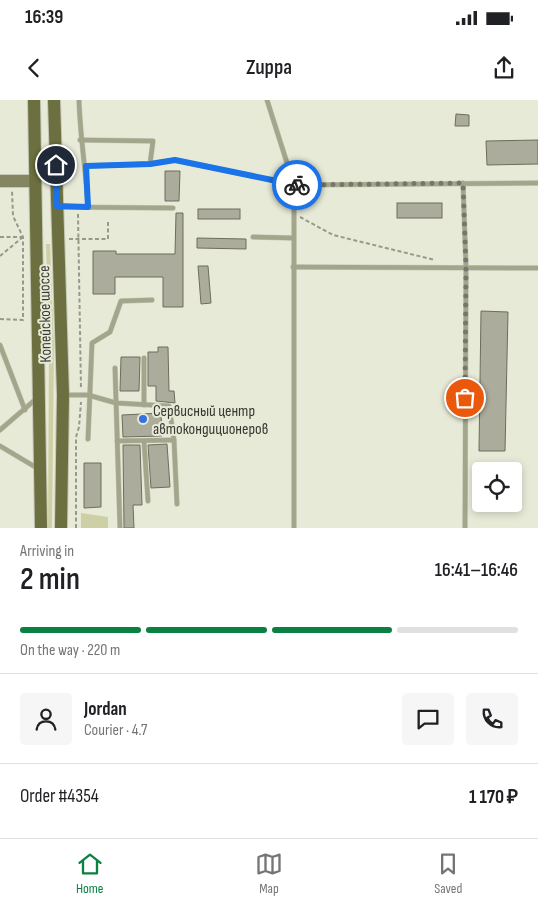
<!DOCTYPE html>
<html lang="en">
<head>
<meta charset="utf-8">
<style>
  :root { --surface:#fff; --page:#f6f6f6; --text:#202124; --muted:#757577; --line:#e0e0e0; --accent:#0b8043 }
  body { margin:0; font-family:"Sofia Sans Condensed",sans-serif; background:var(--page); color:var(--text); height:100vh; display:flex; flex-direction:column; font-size:19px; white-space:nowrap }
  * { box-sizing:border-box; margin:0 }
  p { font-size:16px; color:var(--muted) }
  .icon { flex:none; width:28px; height:28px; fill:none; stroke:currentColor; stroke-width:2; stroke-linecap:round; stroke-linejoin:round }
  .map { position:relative; height:428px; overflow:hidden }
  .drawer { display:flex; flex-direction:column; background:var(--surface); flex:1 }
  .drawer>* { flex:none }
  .fabs { position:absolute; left:472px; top:362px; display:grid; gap:10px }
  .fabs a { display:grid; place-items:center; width:50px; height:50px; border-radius:5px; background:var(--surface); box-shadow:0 2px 8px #0003; font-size:25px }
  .pin { position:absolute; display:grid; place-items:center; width:42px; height:42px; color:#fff; margin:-21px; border:2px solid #fff; border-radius:50%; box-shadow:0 1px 5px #0007 }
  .courier { position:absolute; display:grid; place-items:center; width:50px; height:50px; margin:-25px; border:4px solid #1a73e8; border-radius:50%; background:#fff; color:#222; box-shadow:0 1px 6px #0007 }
  .summary em { font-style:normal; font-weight:600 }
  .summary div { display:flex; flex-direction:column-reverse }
  .summary { display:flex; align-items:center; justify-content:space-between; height:85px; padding:0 20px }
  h1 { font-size:32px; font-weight:600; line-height:38px }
  .bar { display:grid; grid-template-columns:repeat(4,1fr); gap:8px 5px; align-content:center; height:60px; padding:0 20px }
  .bar i { height:6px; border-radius:4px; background:var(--line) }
  .bar .on { background:var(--accent) }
  .bar p { grid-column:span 4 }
  .line { display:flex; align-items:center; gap:12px; padding:0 20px; border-top:1px solid var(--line) }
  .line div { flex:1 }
  .round { display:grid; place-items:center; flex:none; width:52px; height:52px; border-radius:5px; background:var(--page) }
  .status { display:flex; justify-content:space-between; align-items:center; height:35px; padding:0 25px; background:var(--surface); direction:ltr }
  .status svg { height:14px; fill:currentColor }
  header { display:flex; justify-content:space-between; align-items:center; height:65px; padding:0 20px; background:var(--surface); font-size:22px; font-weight:600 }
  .dock { display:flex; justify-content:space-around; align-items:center; height:70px; border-top:1px solid var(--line); background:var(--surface); font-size:14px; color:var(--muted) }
  .dock a { display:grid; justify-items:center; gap:2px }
  .dock .on { color:var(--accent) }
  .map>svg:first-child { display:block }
  .green { fill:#cdd0a4 }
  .building { fill:#abac9b; stroke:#6c6d5d }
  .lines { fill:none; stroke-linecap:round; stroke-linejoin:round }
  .lane-casing { stroke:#c5c7b7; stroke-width:5.5 }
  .secondary-casing { stroke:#c5c7b7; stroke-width:14 }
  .primary-casing { stroke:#c5c7b7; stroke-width:14 }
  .path { stroke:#98998c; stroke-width:2; stroke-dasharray:4 2.5; stroke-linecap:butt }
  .lane { stroke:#a4a68c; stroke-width:4.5 }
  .secondary { stroke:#838660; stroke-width:12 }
  .primary { stroke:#6c6f3f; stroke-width:12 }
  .done { stroke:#76776c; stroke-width:5; stroke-dasharray:0 9 }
  .route { stroke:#1a73e8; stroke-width:6 }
  .poi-dot { fill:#3571e0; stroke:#e8ead8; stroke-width:2 }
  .labels { text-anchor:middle; stroke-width:4; stroke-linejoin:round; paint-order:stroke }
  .street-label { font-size:16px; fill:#383932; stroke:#e8ead8 }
  .poi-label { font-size:16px; fill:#383932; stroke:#e8ead8; text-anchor:start }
</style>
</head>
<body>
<div class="status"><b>16:39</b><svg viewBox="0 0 49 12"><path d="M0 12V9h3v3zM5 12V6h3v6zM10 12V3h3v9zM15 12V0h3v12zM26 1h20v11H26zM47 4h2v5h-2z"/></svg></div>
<header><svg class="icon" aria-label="back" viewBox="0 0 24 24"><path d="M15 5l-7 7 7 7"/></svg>Zuppa<svg class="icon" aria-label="share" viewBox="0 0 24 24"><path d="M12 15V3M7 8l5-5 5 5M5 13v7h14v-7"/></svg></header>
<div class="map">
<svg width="538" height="428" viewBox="0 0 538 428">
  <rect width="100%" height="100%" fill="#e8ead8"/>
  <g class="green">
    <path d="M 46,144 L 50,144 L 54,246 L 52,428 L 48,428 L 49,246 Z"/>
    <path d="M 81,413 L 108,417 L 108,428 L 81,428 Z"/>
  </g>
  <g class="building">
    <path d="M 456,14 L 469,15 L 469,26 L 455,26 Z"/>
    <path d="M 538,40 L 538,64 L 487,65 L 486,41 Z"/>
    <path d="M 165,71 L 180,71 L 179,101 L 165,101 Z"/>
    <rect x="397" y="103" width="45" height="15"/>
    <rect x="198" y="109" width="42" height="10"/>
    <path d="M 176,113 L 183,113 L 183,207 L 163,207 L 163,177 L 115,177 L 115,194 L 93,194 L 93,151 L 116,151 L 116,154 L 175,154 Z"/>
    <path d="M 197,138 L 246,139 L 246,149 L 197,148 Z"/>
    <path d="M 198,166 L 208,166 L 211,203 L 201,204 Z"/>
    <path d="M 481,211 L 508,212 L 505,351 L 479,351 Z"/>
    <path d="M 158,247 L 168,247 L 169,291 L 174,291 L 175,303 L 156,301 L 156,286 L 148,286 L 148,252 L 158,252 Z"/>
    <path d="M 121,257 L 140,257 L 139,291 L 120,291 Z"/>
    <path d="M 161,313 L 162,336 L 123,337 L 122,315 Z"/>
    <path d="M 167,344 L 170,387 L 151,388 L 148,345 Z"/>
    <path d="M 123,345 L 140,345 L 142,405 L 133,405 L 134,428 L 124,428 Z"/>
    <path d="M 84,363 L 101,363 L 101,407 L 84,408 Z"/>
  </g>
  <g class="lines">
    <defs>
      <g id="lane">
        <path d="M 79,0 C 80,36 86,71 88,107"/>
        <path d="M 267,0 L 294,85 L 294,428"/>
        <path d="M 80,40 L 153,41 L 150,64"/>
        <path d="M 86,66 L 150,64 L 175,60 L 294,85 L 538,83"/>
        <path d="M 463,83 L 466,167 L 465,428"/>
        <path d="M 59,107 L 173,108"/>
        <path d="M 253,137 L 293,138"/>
        <path d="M 293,167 L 538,168"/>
        <path d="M 0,245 L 25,310"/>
        <path d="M 144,258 L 144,305"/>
        <path d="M 115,268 L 120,428"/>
        <path d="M 64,295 L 88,295 L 116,303 L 169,306 L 174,340 L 177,404"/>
        <path d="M 0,330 L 36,299"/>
        <path d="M 88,339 L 92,243 L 110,232 L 121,201 L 152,200"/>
        <path d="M 117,341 L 174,340"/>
        <path d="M 144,341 L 148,401"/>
        <path d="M 0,346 L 37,368"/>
      </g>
      <path id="secondary" d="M 0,81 L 35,81"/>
      <g id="primary">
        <path d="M 34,0 L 41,428"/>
        <path d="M 54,0 L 63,295 L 61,428"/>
      </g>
    </defs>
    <use href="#lane" class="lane-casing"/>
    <use href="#secondary" class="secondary-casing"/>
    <use href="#primary" class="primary-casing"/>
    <g class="path">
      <path d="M 78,114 L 81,289"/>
      <path d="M 300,117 L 333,135 L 435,160"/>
      <path d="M 0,137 L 23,137"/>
      <path d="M 69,139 L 108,139 L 108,121"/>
      <path d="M 0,156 L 23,137"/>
      <path d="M 0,219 L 23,220 L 23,137 L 13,116 L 12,91"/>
      <path d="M 76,428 L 76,337 L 79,327 L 81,302"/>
    </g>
    <use href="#lane" class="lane"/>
    <use href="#secondary" class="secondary"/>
    <use href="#primary" class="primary"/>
  </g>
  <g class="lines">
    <path class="done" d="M 297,85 L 463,83 L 466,167 L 465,298"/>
    <path class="route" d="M 56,65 L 57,106 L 88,107 L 86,66 L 150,64 L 175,60 L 297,85"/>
  </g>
  <circle class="poi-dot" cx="143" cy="319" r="5"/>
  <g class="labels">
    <g class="street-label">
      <text transform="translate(44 214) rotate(-91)" y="6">Копейское шоссе</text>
    </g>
    <g class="poi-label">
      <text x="153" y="316">Сервисный центр<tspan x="153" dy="18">автокондиционеров</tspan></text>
    </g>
  </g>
</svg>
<div class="fabs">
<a><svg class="icon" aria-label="locate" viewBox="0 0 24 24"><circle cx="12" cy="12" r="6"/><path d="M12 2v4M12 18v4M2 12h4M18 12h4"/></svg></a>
</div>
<div class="pin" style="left:465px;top:298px;background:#ea580c"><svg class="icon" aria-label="bag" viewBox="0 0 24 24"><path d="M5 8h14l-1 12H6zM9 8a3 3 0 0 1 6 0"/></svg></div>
<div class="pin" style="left:56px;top:65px;background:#1f2937"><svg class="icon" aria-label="home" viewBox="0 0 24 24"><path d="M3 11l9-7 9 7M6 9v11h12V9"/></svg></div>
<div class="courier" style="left:297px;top:85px"><svg class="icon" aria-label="bike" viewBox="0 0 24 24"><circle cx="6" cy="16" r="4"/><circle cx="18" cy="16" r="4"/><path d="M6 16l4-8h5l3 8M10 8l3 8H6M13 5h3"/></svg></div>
</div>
<section class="drawer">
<div class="summary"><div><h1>2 min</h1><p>Arriving in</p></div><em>16:41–16:46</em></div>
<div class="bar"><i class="on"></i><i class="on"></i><i class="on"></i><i></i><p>On the way · 220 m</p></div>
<div class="line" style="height:90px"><a class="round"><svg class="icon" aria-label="person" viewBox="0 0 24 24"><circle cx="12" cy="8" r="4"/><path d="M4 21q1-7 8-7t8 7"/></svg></a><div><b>Jordan</b><p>Courier · 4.7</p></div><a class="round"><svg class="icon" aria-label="chat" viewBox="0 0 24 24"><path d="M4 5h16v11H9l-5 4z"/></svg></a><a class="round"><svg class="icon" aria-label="phone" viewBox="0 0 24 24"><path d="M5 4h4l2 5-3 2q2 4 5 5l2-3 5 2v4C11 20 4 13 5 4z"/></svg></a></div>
<div class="line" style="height:65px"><div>Order #4354</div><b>1 170 ₽</b></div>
</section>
<nav class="dock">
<a class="on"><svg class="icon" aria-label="home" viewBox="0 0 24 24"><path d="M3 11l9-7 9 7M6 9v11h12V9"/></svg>Home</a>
<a><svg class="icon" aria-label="map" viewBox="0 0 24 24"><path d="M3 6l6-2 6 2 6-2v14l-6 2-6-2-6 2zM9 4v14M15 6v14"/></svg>Map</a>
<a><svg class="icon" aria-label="saved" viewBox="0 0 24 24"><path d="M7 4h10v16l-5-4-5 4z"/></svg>Saved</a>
</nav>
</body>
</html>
